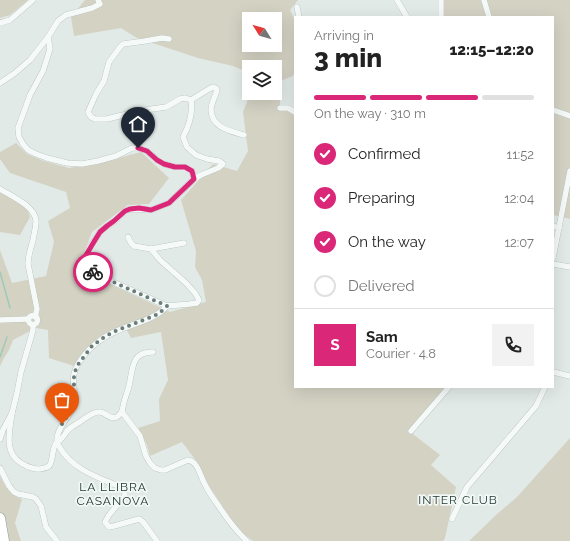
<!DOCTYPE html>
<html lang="en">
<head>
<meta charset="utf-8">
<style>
  :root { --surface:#fff; --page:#f2f2f2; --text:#222; --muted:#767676; --line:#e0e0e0; --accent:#db2777 }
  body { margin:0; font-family:Raleway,sans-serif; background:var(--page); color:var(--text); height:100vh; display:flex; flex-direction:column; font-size:15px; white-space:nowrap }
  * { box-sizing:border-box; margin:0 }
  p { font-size:13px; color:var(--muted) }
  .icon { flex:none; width:22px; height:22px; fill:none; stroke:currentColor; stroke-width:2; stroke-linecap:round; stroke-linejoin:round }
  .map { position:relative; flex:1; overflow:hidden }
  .side { position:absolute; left:294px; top:16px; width:260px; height:372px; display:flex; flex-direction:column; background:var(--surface); border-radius:0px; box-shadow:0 4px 16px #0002 }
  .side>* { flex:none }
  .needle { width:26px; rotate:307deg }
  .controls { position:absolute; left:242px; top:12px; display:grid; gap:8px }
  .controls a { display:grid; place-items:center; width:40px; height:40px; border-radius:0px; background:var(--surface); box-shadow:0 4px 16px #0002; font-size:20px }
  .pin { position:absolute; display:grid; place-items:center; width:34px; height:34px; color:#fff; margin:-41px -17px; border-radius:50% 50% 50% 0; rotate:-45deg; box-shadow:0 0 4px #0007 }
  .pin .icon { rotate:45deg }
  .courier { position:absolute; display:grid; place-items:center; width:40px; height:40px; margin:-20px; border:3px solid #db2777; border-radius:50%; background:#fff; color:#222; box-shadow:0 1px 5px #0007 }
  .overview em { font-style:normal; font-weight:800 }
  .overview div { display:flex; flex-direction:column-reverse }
  .overview { display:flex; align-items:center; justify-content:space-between; height:68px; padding:0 20px }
  h1 { font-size:26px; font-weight:800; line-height:30px }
  .bar { display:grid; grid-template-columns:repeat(4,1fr); gap:6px 4px; align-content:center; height:48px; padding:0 20px }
  .bar i { height:5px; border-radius:3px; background:var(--line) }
  .bar .current { background:var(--accent) }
  .bar p { grid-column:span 4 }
  .line { display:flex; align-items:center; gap:10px; padding:0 20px; border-top:1px solid var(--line) }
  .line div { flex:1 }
  .round { display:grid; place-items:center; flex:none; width:42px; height:42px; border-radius:0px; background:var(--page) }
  ol { padding:0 20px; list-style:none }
  li { display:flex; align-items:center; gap:12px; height:44px }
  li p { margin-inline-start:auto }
  li .icon { padding:4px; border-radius:50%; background:var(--accent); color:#fff; stroke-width:4 }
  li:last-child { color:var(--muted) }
  li i { width:22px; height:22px; border:2px solid var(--line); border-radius:50% }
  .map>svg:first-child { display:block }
  .green { fill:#d4d2c3; fill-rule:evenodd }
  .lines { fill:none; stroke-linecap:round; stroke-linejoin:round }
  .stream { stroke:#9dcbb9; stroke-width:1.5 }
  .minor-casing { stroke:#a7b5b1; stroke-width:6 }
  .motorway-casing { stroke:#89a19a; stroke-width:11 }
  .minor { stroke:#f5f9f8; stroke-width:5.5 }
  .motorway { stroke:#fff; stroke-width:10 }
  .done { stroke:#6a7d78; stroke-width:4; stroke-dasharray:0 7.2 }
  .route { stroke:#db2777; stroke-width:5 }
  .labels { text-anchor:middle; stroke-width:3.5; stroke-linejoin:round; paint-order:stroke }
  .neighbourhood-label { font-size:12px; letter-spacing:1px; fill:#1c332e; stroke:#f2f8f6 }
</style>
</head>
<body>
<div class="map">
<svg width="570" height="541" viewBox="0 0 570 541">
  <rect width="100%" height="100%" fill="#e2eae8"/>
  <g class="green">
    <path d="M 0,0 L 28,0 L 10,15 L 0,18 Z"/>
    <path d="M 85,0 L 298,0 L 290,10 L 295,20 L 295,71 L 293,76 L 280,81 L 280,105 L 295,116 L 295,387 L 445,387 L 409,431 L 440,455 L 431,465 L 456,487 L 445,538 L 443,541 L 253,541 L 238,529 L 209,486 L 197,462 L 182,442 L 150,456 L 147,445 L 138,428 L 160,421 L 159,399 L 168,380 L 161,332 L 131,338 L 124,325 L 99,337 L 74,366 L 49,358 L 48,330 L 36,328 L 13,340 L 9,350 L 4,358 L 0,366 L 0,250 L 12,283 L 46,276 L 54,242 L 48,221 L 70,208 L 66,192 L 10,173 L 0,159 L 0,152 L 16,143 L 27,154 L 44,161 L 69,168 L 104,162 L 141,152 L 169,178 L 149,204 L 128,205 L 92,232 L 78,269 L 170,312 L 206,302 L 202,280 L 195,267 L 196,251 L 181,200 L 213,164 L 237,171 L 248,151 L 243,112 L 247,102 L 249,73 L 233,66 L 198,58 L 137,38 L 121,28 L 74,36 L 71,17 ZM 249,19 L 275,19 L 275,45 L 249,45 ZM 249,67 L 275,67 L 275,93 L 249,93 Z"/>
    <path d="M 444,0 L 570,0 L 570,219 L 553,215 L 553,17 L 443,17 Z"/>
    <path d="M 0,192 L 27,209 L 30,217 L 20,235 L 0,232 Z"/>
    <path d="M 570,438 L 570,541 L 469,541 L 496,515 L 517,497 Z"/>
    <path d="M 0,476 C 7,489 8,493 22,499 L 15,523 L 21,541 L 0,541 Z"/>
  </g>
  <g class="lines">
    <g class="stream">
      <path d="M 0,272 L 10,308"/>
      <path d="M 0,357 L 7,337"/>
    </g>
    <defs>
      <g id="minor">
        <path d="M 397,0 L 407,17"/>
        <path d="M 441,0 L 441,17"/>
        <path d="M 484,0 L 489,17"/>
        <path d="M 297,7 L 299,17"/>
        <path d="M 0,23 L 10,20 L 33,0"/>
        <path d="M 48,37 L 50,49 L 43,71 L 30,95 L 18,128 L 19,137 L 23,144 L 28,150 L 36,154 L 47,158 L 67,163 L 82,164 L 98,161 L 116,156 L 132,148 L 138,148 L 147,151 L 157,160 L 164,164 L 175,167 L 185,167 L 192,171 L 194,179"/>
        <path d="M 0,83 L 15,73 L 30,60 L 48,37 L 58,21 L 66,15 L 92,8 L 100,4 L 98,0"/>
        <path d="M 191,100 L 209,89 L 213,87 L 217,89 C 216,96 211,103 211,110 C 212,128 230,131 244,135"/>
        <path d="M 280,108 L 288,108 L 295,112"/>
        <path d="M 553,110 L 570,116"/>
        <path d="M 0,189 C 11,196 35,206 36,221 C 36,227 34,234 33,240 C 31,248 28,255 28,264 L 37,309 L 35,317"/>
        <path d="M 553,226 L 559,228"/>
        <path d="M 128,237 L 131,243 L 134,246 L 151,249 L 160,260 L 186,283 L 195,293 L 199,300 L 197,303 L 190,304 L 167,306 L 102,277 L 92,271 L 86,263 L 86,255 L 90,247 L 100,232 L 107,226 L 115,221 L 125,211 L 130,209 L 151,210 L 169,203 L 194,179 L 201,175 L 218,168 L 223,164 L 219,161 L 207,159 L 196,155 L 187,147 L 183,137 C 189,126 193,114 191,100 L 185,98 L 180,99 L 166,107 L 139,111 L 107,119 L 95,119 L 91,117 L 88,112 L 96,94 L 104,81 L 109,62 L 120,47 L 123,44 L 145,41 L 162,38 L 169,39"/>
        <path d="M 151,249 L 184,243"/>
        <path d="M 553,258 L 570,171"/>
        <path d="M 553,264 L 570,267"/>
        <circle cx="33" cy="320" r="4.5"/>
        <path d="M 0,320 L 28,319"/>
        <path d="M 553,372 L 570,376"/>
        <path d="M 122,412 L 140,436 L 146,456 L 150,463 L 155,468 L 161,470 L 165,470 L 188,460 C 196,461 199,471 202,478 C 206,489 213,498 220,508 C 228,520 236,531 247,541"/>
        <path d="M 12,413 C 10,430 3,452 21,463 C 24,465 28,467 32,468 C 36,470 45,469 49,466 C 53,463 52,448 56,443 C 58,440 58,442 61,439 C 64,437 65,433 68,430 C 72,426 77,424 81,421 C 86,418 93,411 100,412 C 108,413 112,424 121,413 C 123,410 123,405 124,402 C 126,395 129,388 130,381 C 133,365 133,352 153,352"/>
        <path d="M 411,431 L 449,387"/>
        <path d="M 0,439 L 3,430 L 12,413 L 17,393 L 21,372 L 33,330 L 33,325"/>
        <path d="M 0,468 L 9,486 L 14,492 L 18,494 L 33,497 L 36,499 L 41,506 L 46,527 L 57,541"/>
        <path d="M 452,519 L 467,487 L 536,406 L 545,387"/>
        <path d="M 157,541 L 143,522 L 139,519 L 114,526 L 109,527 L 105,522 L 109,515 L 124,497 L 125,494 L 125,489 L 123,488 C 100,478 74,471 60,448 C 57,443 56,439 58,434 C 61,423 74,411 75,402 C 75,393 72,383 74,374 C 77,361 91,346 102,339 C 120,325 153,323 167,306"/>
      </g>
      <path id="motorway" d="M 0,518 L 4,541"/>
    </defs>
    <use href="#minor" class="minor-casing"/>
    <use href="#motorway" class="motorway-casing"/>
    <use href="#minor" class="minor"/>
    <use href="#motorway" class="motorway"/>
  </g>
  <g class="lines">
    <path class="done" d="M 62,424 L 74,406 L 74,375 L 77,366 L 92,346 L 103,338 L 113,332 L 156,315 L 163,310 L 167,306 L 102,277 L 93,272"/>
    <path class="route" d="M 93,272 L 86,263 L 86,255 L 95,240 L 100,232 L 107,226 L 114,221 L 125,211 L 130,209 L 139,208 L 151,210 L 169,203 L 194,179 L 192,171 L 185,167 L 175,167 L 164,164 L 157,160 L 147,151 L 138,148"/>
  </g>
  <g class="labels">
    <g class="neighbourhood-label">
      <text x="113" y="491">LA LLIBRA<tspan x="113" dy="14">CASANOVA</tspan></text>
      <text x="458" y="504">INTER CLUB</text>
    </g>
  </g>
</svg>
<div class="controls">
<a><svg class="needle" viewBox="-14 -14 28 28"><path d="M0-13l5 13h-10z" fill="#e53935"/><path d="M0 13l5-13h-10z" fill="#767676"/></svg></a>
<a><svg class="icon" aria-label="layers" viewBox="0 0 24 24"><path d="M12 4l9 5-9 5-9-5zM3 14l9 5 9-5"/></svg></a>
</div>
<div class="pin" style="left:62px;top:424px;background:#ea580c"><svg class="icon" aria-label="bag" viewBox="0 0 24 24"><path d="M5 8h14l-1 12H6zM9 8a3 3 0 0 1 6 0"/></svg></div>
<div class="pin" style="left:138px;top:148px;background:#1f2937"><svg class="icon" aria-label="home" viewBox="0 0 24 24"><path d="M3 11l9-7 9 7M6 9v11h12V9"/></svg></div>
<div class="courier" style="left:93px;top:272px"><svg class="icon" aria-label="bike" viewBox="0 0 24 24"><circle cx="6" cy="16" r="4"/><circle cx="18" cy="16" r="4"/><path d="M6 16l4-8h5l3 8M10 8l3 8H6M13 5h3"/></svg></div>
<section class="side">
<div class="overview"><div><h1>3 min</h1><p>Arriving in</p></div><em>12:15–12:20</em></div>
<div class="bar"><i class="current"></i><i class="current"></i><i class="current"></i><i></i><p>On the way · 310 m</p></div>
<ol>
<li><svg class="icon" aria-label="check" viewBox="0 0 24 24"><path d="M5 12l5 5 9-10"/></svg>Confirmed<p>11:52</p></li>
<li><svg class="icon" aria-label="check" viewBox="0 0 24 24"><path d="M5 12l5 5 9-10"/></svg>Preparing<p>12:04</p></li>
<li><svg class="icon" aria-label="check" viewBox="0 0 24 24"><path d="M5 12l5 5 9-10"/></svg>On the way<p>12:07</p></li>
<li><i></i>Delivered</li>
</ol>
<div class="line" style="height:72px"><b class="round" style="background:var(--accent);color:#fff">S</b><div><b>Sam</b><p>Courier · 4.8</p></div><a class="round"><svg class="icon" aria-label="phone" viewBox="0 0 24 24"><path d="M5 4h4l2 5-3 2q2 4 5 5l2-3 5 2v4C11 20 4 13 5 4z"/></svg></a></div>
</section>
</div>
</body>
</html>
